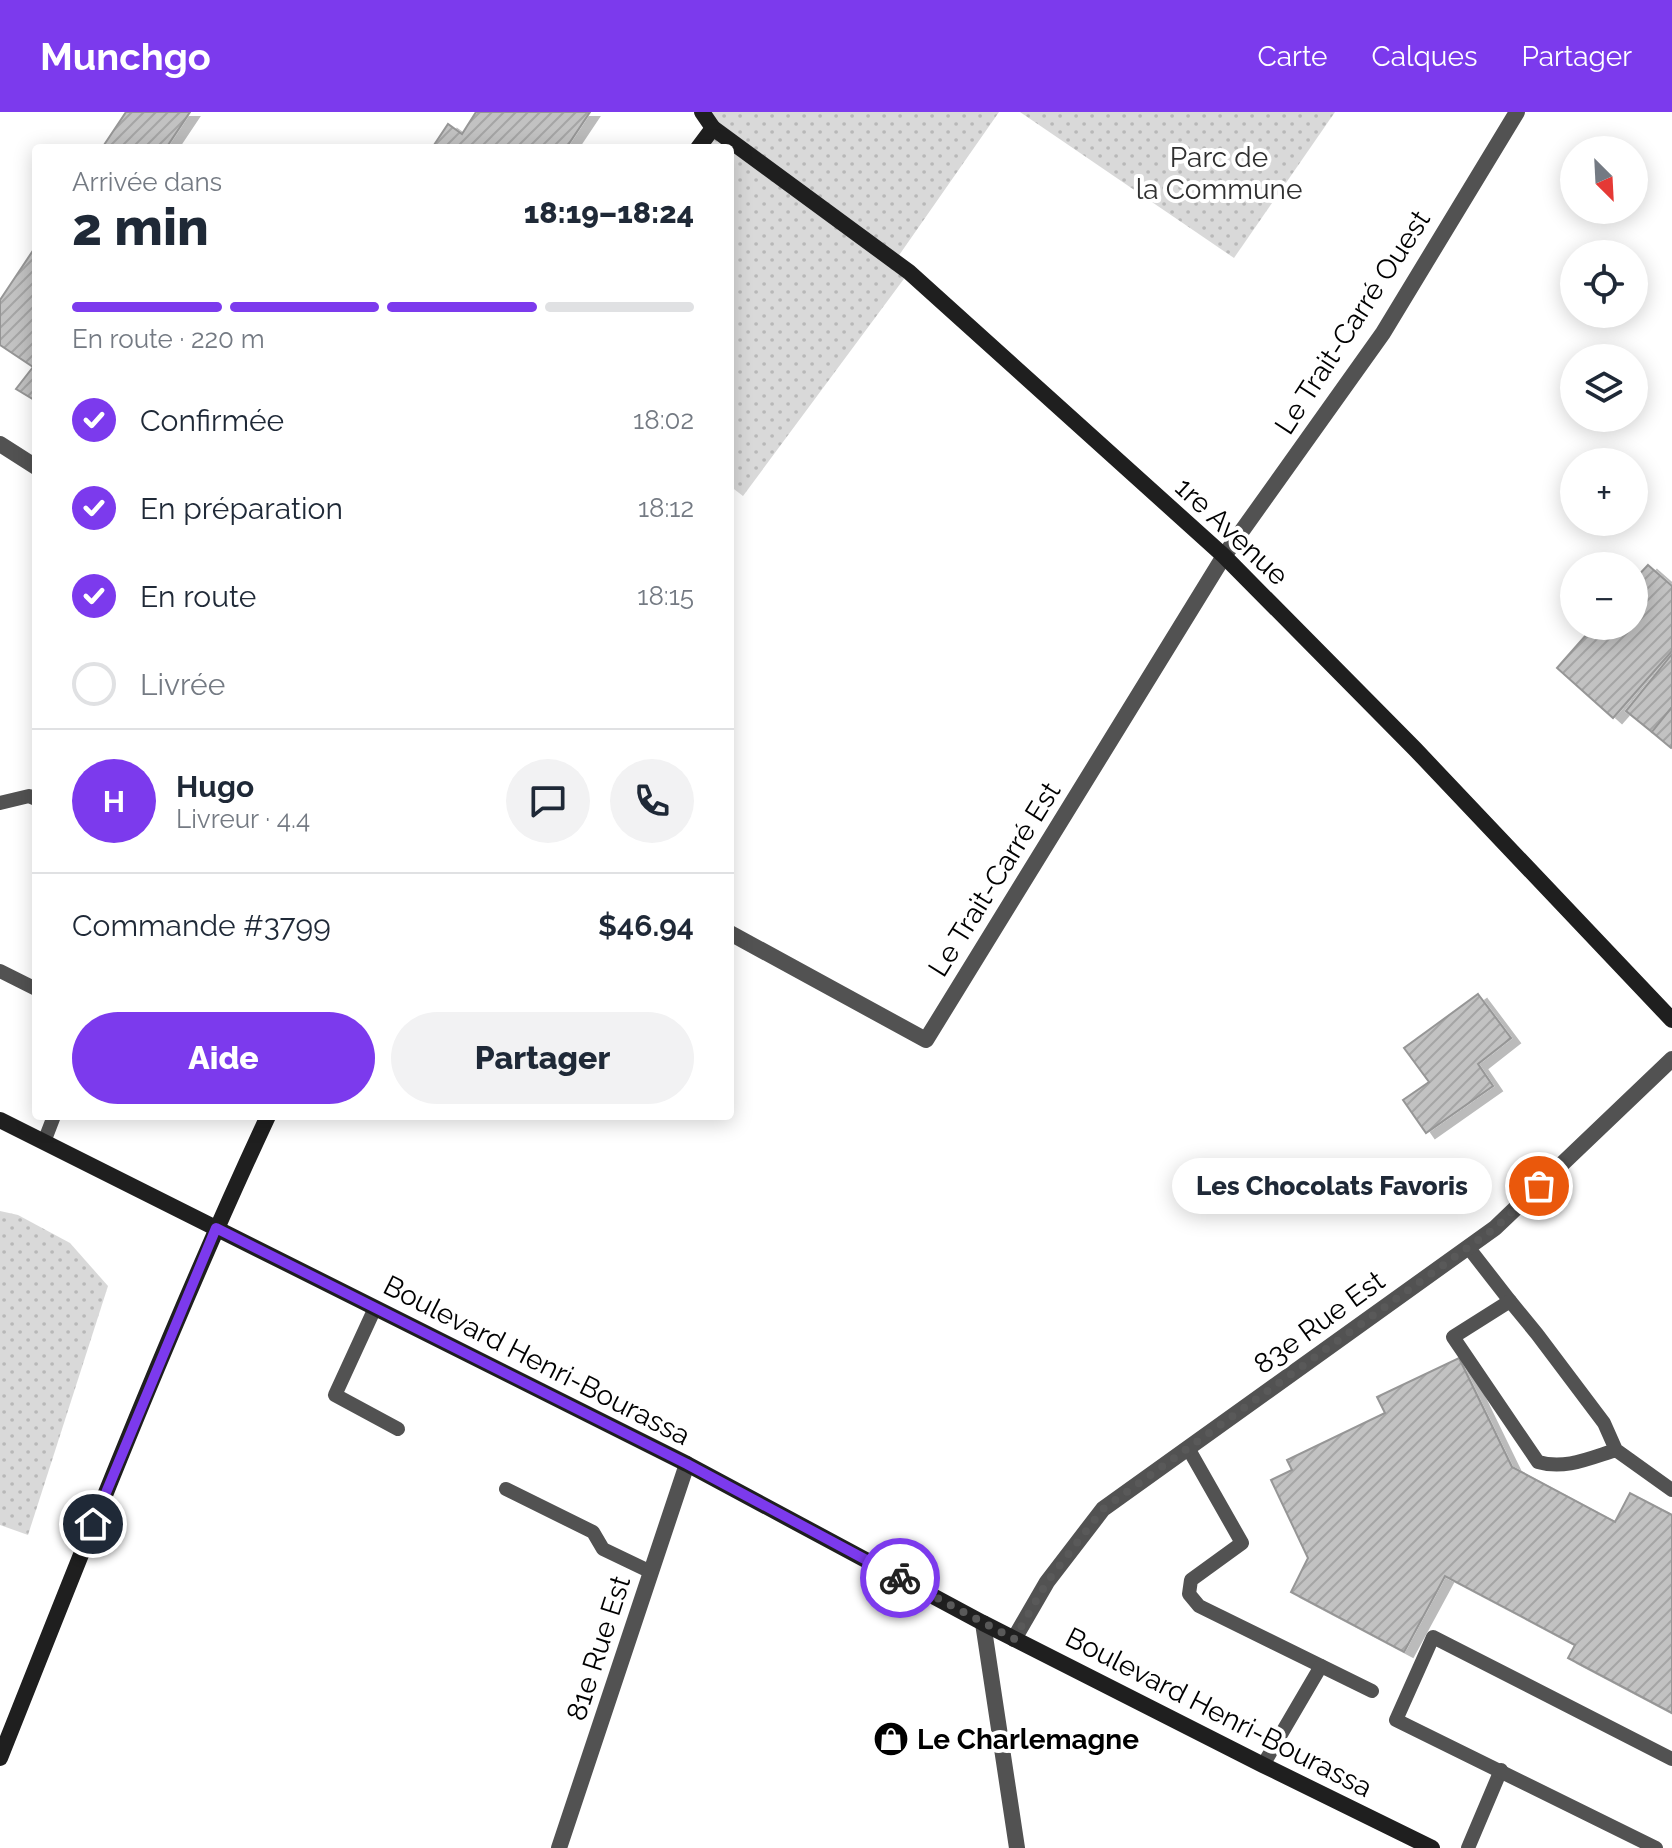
<!DOCTYPE html>
<html lang="fr">
<head>
<meta charset="utf-8">
<style>
  :root { --surface:#fff; --page:#f2f2f3; --text:#1f2937; --muted:#747a83; --line:#e0e1e3; --accent:#7c3aed }
  body { margin:0; font-family:Raleway,sans-serif; background:var(--page); color:var(--text); height:100vh; display:flex; flex-direction:column; font-size:30px; white-space:nowrap }
  * { box-sizing:border-box; margin:0 }
  p { font-size:26px; color:var(--muted) }
  .icon { flex:none; width:44px; height:44px; fill:none; stroke:currentColor; stroke-width:2; stroke-linecap:round; stroke-linejoin:round }
  .map { position:relative; flex:1; overflow:hidden }
  .side { position:absolute; left:32px; top:32px; width:702px; height:976px; display:flex; flex-direction:column; background:var(--surface); border-radius:8px; box-shadow:0 4px 20px #0003 }
  .side>* { flex:none }
  .needle { width:52px; rotate:156deg }
  .buttons { position:absolute; left:1560px; top:24px; display:grid; gap:16px }
  .buttons a { display:grid; place-items:center; width:88px; height:88px; border-radius:50%; background:var(--surface); box-shadow:0 4px 20px #0003; font-size:40px }
  .pin { position:absolute; display:grid; place-items:center; width:68px; height:68px; color:#fff; margin:-34px; border:4px solid #fff; border-radius:50%; box-shadow:0 2px 8px #0007 }
  .courier { position:absolute; display:grid; place-items:center; width:80px; height:80px; margin:-40px; border:6px solid #7c3aed; border-radius:50%; background:#fff; color:#222; box-shadow:0 2px 10px #0007 }
  .bubble { position:absolute; height:56px; border-radius:28px; background:var(--surface); box-shadow:0 4px 20px #0003; font-size:26px; font-weight:800; line-height:56px; text-align:center }
  .overview em { font-style:normal; font-weight:800 }
  .overview div { display:flex; flex-direction:column-reverse }
  .overview { display:flex; align-items:center; justify-content:space-between; height:136px; padding:0 40px }
  h1 { font-size:52px; font-weight:800; line-height:60px }
  .bar { display:grid; grid-template-columns:repeat(4,1fr); gap:12px 8px; align-content:center; height:96px; padding:0 40px }
  .bar i { height:10px; border-radius:6px; background:var(--line) }
  .bar .on { background:var(--accent) }
  .bar p { grid-column:span 4 }
  .line { display:flex; align-items:center; gap:20px; padding:0 40px; border-top:2px solid var(--line) }
  .line div { flex:1 }
  .round { display:grid; place-items:center; flex:none; width:84px; height:84px; border-radius:42px; background:var(--page) }
  ol { padding:0 40px; list-style:none }
  li { display:flex; align-items:center; gap:24px; height:88px }
  li p { margin-inline-start:auto }
  li .icon { padding:8px; border-radius:50%; background:var(--accent); color:#fff; stroke-width:4 }
  li:last-child { color:var(--muted) }
  li i { width:44px; height:44px; border:4px solid var(--line); border-radius:50% }
  .action { display:flex; gap:16px; margin-top:auto; padding:16px 40px }
  .action a { flex:1; height:92px; border-radius:48px; background:var(--accent); color:#fff; font-size:32px; font-weight:800; line-height:92px; text-align:center }
  .action a+a { background:var(--page); color:var(--text) }
  header { display:flex; align-items:center; gap:48px; box-sizing:border-box; height:112px; padding:0 40px; background:var(--accent); color:#fff }
  header strong { font-size:38px }
  nav { display:flex; gap:44px; margin-inline-start:auto; font-size:28px }
  .map>svg:first-child { display:block }
  .park { fill:url(#park-dots) }
  .building { fill:url(#building-hatch); stroke:#969696; stroke-width:2; filter:url(#shadow) }
  .lines { fill:none; stroke-linecap:round; stroke-linejoin:round }
  .lane { stroke:#525252; stroke-width:14 }
  .street { stroke:#525252; stroke-width:16 }
  .secondary { stroke:#1f1f1f; stroke-width:16 }
  .done { stroke:#595959; stroke-width:8; stroke-dasharray:0 14.4 }
  .route { stroke:#7c3aed; stroke-width:10 }
  .labels { text-anchor:middle; stroke-width:8; stroke-linejoin:round; paint-order:stroke }
  .park-label { font-size:28px; fill:#303030; stroke:#fff }
  .street-label { font-size:28px; fill:#000; stroke:#fff }
  .poi-label { font-size:28px; font-weight:bold; fill:#000; stroke:#fff; text-anchor:start }
</style>
</head>
<body>
<header>
<strong>Munchgo</strong>
<nav><a>Carte</a><a>Calques</a><a>Partager</a></nav>
</header>
<div class="map">
<svg width="1672" height="1736" viewBox="0 0 1672 1736">
  <defs>
    <pattern id="park-dots" width="8" height="8" patternUnits="userSpaceOnUse" patternTransform="scale(2)"><rect width="8" height="8" fill="#d9d9d9"/><path d="M2 2h.1M6 6h.1" fill="none" stroke="#b8b8b8" stroke-width="1.8" stroke-linecap="round"/></pattern>
    <pattern id="building-hatch" width="6" height="6" patternUnits="userSpaceOnUse" patternTransform="scale(2)"><rect width="6" height="6" fill="#c2c2c2"/><path d="M-1 1l2-2M0 6l6-6M5 7l2-2" fill="none" stroke="#a5a5a5"/></pattern>
    <filter id="shadow"><feDropShadow dx="9" dy="5" stdDeviation="0" flood-color="#0004"/></filter>
  </defs>
  <rect width="100%" height="100%" fill="#fff"/>
  <g class="park">
    <path d="M 702,0 L 999,0 L 895,149 L 909,160 L 743,384 L 730,374 L 730,36 L 698,36 L 713,16 Z"/>
    <path d="M 1020,0 L 1335,0 L 1234,146 Z"/>
    <path d="M 0,1099 L 18,1103 L 70,1131 L 108,1174 L 28,1423 L 0,1413 Z"/>
  </g>
  <g class="building">
    <path d="M 126,0 L 190,0 L 166,36 L 102,36 Z"/>
    <path d="M 476,0 L 590,0 L 566,36 L 432,36 L 448,12 L 462,22 Z"/>
    <path d="M 36,134 L 36,289 L 16,277 L 33,255 L 0,233 L 0,188 Z"/>
    <path d="M 1648,453 L 1672,474 L 1672,539 L 1613,606 L 1557,556 L 1594,514 L 1634,514 L 1634,468 Z"/>
    <path d="M 1672,542 L 1672,595 L 1652,620 L 1626,599 Z"/>
    <path d="M 1672,595 L 1672,635 L 1671,636 L 1652,620 Z"/>
    <path d="M 1478,882 L 1511,926 L 1478,952 L 1493,974 L 1426,1021 L 1403,988 L 1429,970 L 1404,936 Z"/>
    <path d="M 1459,1246 L 1512,1355 L 1615,1410 L 1630,1381 L 1672,1403 L 1672,1601 L 1568,1546 L 1575,1533 L 1445,1464 L 1404,1540 L 1291,1480 L 1308,1446 L 1271,1368 L 1292,1358 L 1287,1348 L 1385,1301 L 1377,1285 Z"/>
  </g>
  <g class="lines">
    <g class="lane">
      <path d="M 0,691 L 29,684 L 36,687"/>
      <path d="M 0,859 L 36,877"/>
      <path d="M 44,1030 L 54,1004"/>
      <path d="M 1468,1135 L 1510,1189"/>
      <path d="M 375,1196 L 335,1283 L 398,1317"/>
      <path d="M 1188,1336 L 1242,1431 L 1191,1468 L 1189,1482 L 1199,1494 L 1372,1579"/>
      <path d="M 1616,1338 C 1590,1346 1565,1358 1538,1350 L 1453,1225 L 1510,1189 L 1537,1222 L 1604,1311 L 1616,1338 L 1672,1378"/>
      <path d="M 506,1377 L 593,1420 L 603,1437 L 651,1460"/>
      <path d="M 1263,1653 L 1321,1554"/>
      <path d="M 1468,1736 L 1501,1658"/>
      <path d="M 1656,1736 L 1396,1608 L 1433,1525 L 1672,1647"/>
    </g>
    <g class="street">
      <path d="M 0,332 L 36,355"/>
      <path d="M 730,821 L 926,928 L 1224,444 L 1383,221 L 1517,0"/>
      <path d="M 983,1511 L 1017,1736"/>
      <path d="M 1014,1527 L 1047,1470 L 1103,1397 L 1495,1116 L 1672,947"/>
      <path d="M 559,1736 L 687,1352"/>
    </g>
    <g class="secondary">
      <path d="M 702,0 L 713,16 L 909,160 L 1224,444 L 1415,637 L 1672,908"/>
      <path d="M 698,36 L 713,16"/>
      <path d="M 0,1008 L 687,1352 L 983,1511 L 1263,1653 L 1432,1736"/>
      <path d="M 0,1646 C 86,1430 170,1214 268,1004"/>
    </g>
  </g>
  <g class="lines">
    <path class="done" d="M 900,1466 L 1014,1527 L 1047,1470 L 1103,1397 L 1481,1126 L 1495,1116 L 1539,1074"/>
    <path class="route" d="M 93,1412 L 216,1116 L 687,1352 L 900,1466"/>
  </g>
  <defs>
    <symbol id="shop-disc" viewBox="-11 -11 22 22"><circle r="9.5" fill="#000" stroke="#fff"/><path d="M-5-2.5h2.3a2.7 3.5 0 0 1 5.4 0H5L5.5 6h-11ZM-1.5-2.5h3a1.5 2.3 0 0 0-3 0Z" fill="#fff"/></symbol>
  </defs>
  <g fill-rule="evenodd">
    <use href="#shop-disc" x="871" y="1607" width="40" height="40"/>
  </g>
  <g class="labels">
    <g class="park-label">
      <text x="1219" y="55">Parc de<tspan x="1219" dy="32">la Commune</tspan></text>
    </g>
    <g class="street-label">
      <text transform="translate(1352 210) rotate(-57)" y="10">Le Trait-Carré Ouest</text>
      <text transform="translate(1232 419) rotate(43)" y="10">1re Avenue</text>
      <text transform="translate(994 767) rotate(-58)" y="10">Le Trait-Carré Est</text>
      <text transform="translate(1319 1210) rotate(-36)" y="10">83e Rue Est</text>
      <text transform="translate(537 1248) rotate(27)" y="10">Boulevard Henri-Bourassa</text>
      <text transform="translate(598 1536) rotate(-72)" y="10">81e Rue Est</text>
      <text transform="translate(1219 1600) rotate(27)" y="10">Boulevard Henri-Bourassa</text>
    </g>
    <g class="poi-label">
      <text x="917" y="1637">Le Charlemagne</text>
    </g>
  </g>
</svg>
<div class="buttons">
<a><svg class="needle" viewBox="-14 -14 28 28"><path d="M0-13l5 13h-10z" fill="#e53935"/><path d="M0 13l5-13h-10z" fill="#747a83"/></svg></a>
<a><svg class="icon" aria-label="locate" viewBox="0 0 24 24"><circle cx="12" cy="12" r="6"/><path d="M12 2v4M12 18v4M2 12h4M18 12h4"/></svg></a>
<a><svg class="icon" aria-label="layers" viewBox="0 0 24 24"><path d="M12 4l9 5-9 5-9-5zM3 14l9 5 9-5"/></svg></a>
<a>+</a>
<a>−</a>
</div>
<div class="pin" style="left:1539px;top:1074px;background:#ea580c"><svg class="icon" aria-label="bag" viewBox="0 0 24 24"><path d="M5 8h14l-1 12H6zM9 8a3 3 0 0 1 6 0"/></svg></div>
<div class="pin" style="left:93px;top:1412px;background:#1f2937"><svg class="icon" aria-label="home" viewBox="0 0 24 24"><path d="M3 11l9-7 9 7M6 9v11h12V9"/></svg></div>
<div class="courier" style="left:900px;top:1466px"><svg class="icon" aria-label="bike" viewBox="0 0 24 24"><circle cx="6" cy="16" r="4"/><circle cx="18" cy="16" r="4"/><path d="M6 16l4-8h5l3 8M10 8l3 8H6M13 5h3"/></svg></div>
<div class="bubble" style="left:1172px;top:1046px;width:320px">Les Chocolats Favoris</div>
<section class="side">
<div class="overview"><div><h1>2 min</h1><p>Arrivée dans</p></div><em>18:19–18:24</em></div>
<div class="bar"><i class="on"></i><i class="on"></i><i class="on"></i><i></i><p>En route · 220 m</p></div>
<ol>
<li><svg class="icon" aria-label="check" viewBox="0 0 24 24"><path d="M5 12l5 5 9-10"/></svg>Confirmée<p>18:02</p></li>
<li><svg class="icon" aria-label="check" viewBox="0 0 24 24"><path d="M5 12l5 5 9-10"/></svg>En préparation<p>18:12</p></li>
<li><svg class="icon" aria-label="check" viewBox="0 0 24 24"><path d="M5 12l5 5 9-10"/></svg>En route<p>18:15</p></li>
<li><i></i>Livrée</li>
</ol>
<div class="line" style="height:144px"><b class="round" style="background:var(--accent);color:#fff">H</b><div><b>Hugo</b><p>Livreur · 4.4</p></div><a class="round"><svg class="icon" aria-label="chat" viewBox="0 0 24 24"><path d="M4 5h16v11H9l-5 4z"/></svg></a><a class="round"><svg class="icon" aria-label="phone" viewBox="0 0 24 24"><path d="M5 4h4l2 5-3 2q2 4 5 5l2-3 5 2v4C11 20 4 13 5 4z"/></svg></a></div>
<div class="line" style="height:104px"><div>Commande #3799</div><b>$46.94</b></div>
<div class="action"><a>Aide</a><a>Partager</a></div>
</section>
</div>
</body>
</html>
